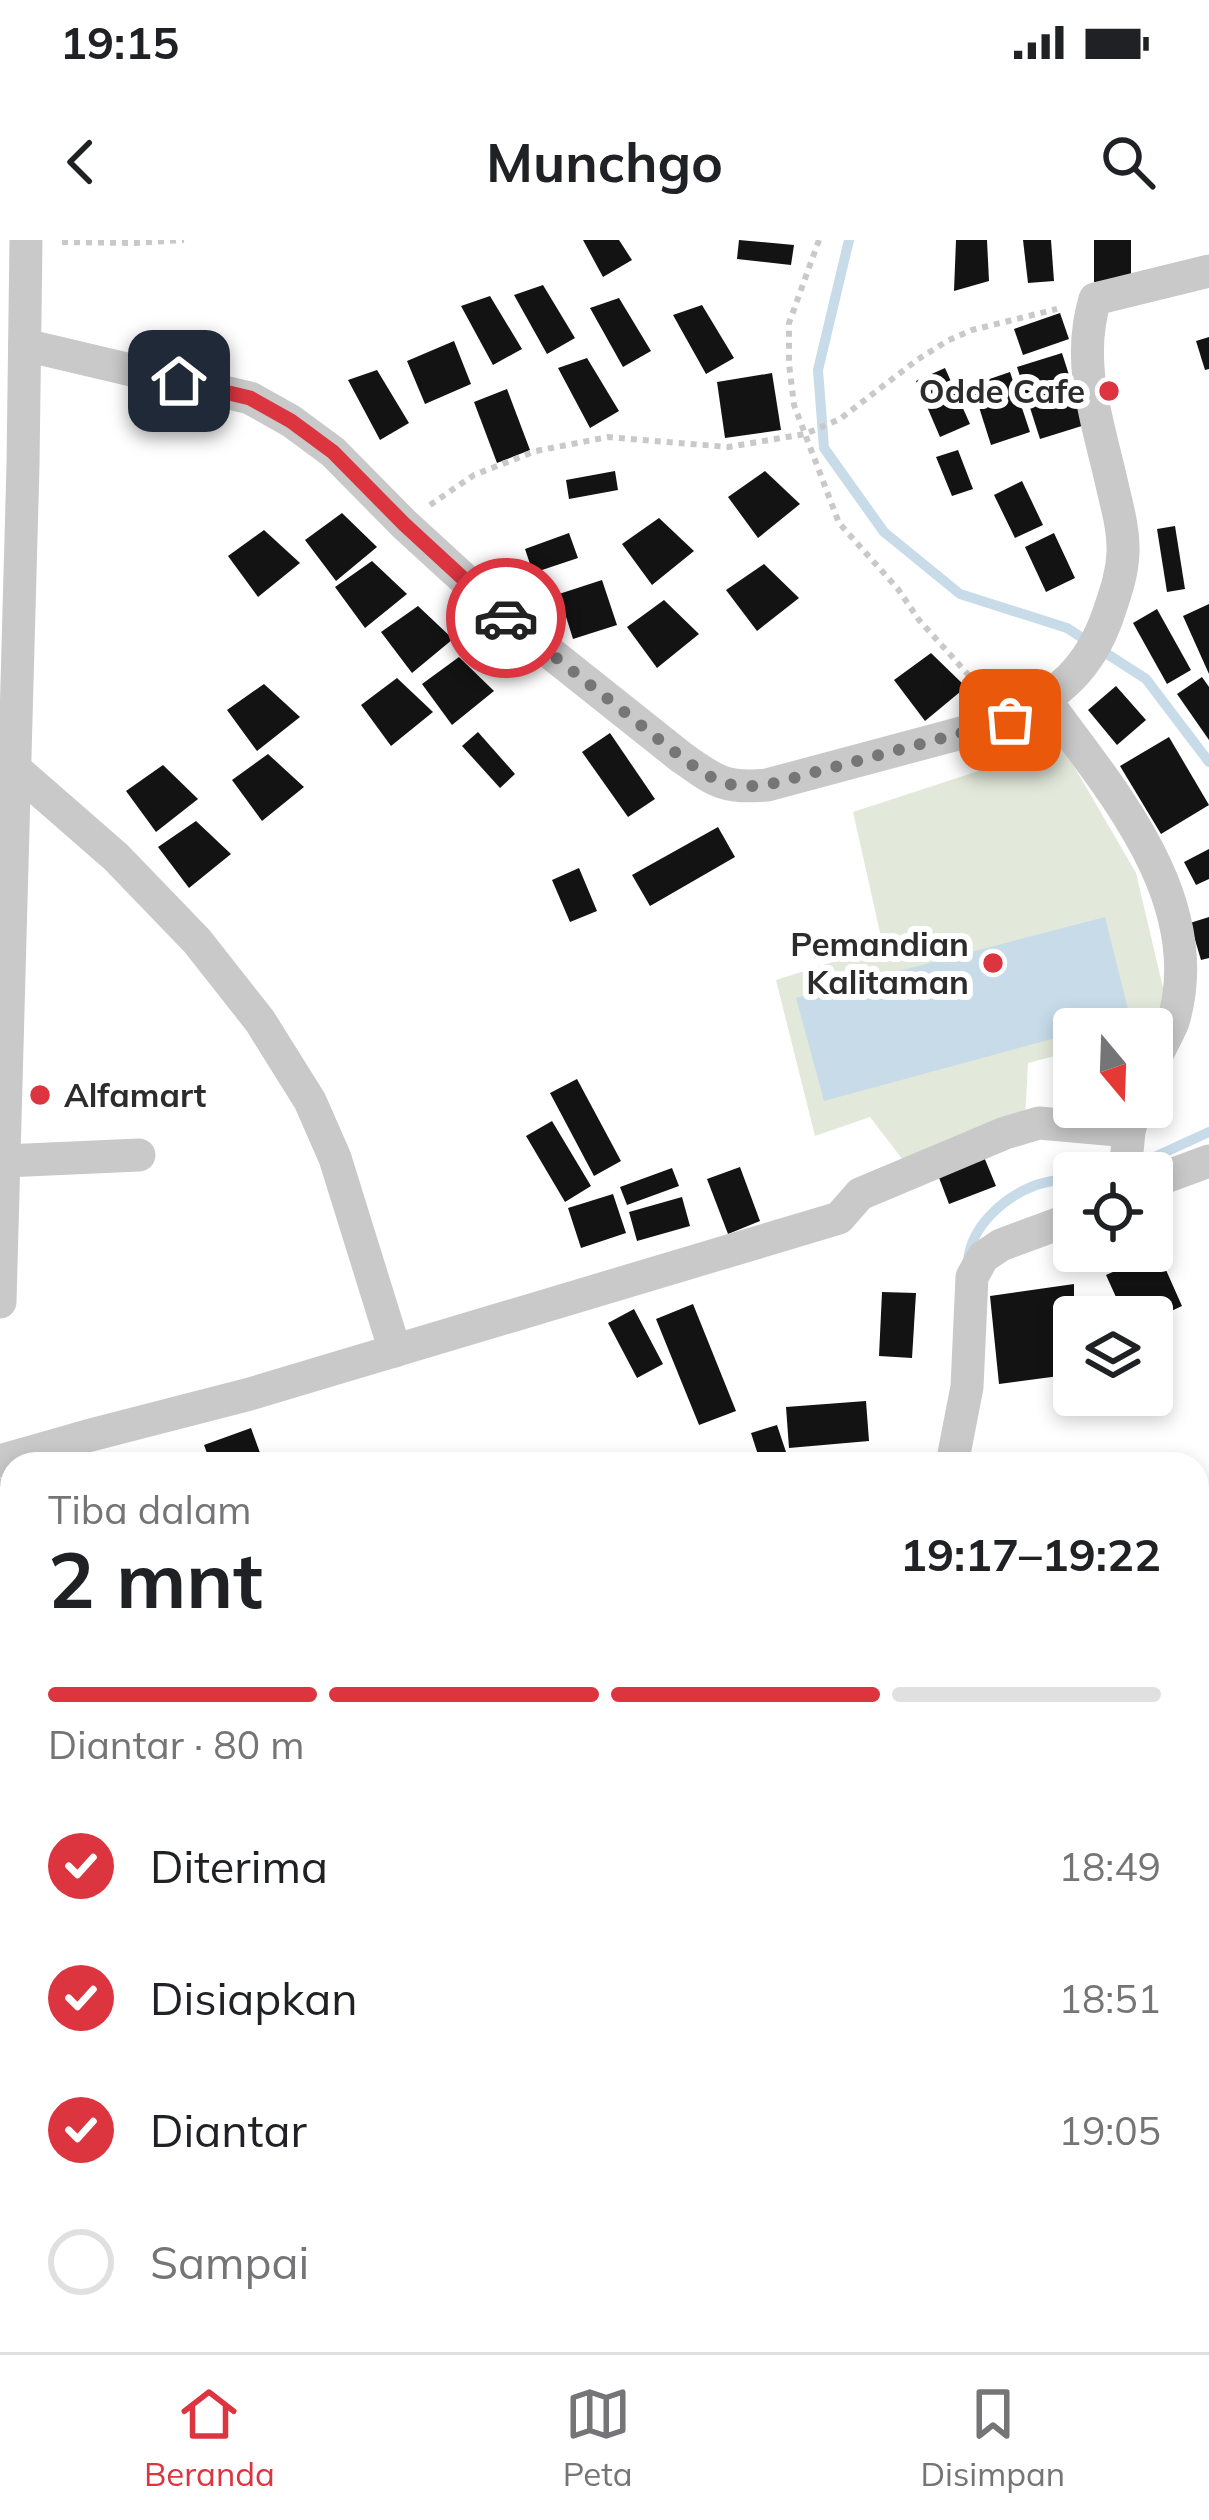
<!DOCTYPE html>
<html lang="id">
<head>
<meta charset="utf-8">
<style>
  :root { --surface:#fff; --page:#f6f6f6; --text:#202124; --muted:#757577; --line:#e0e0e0; --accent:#dc3540 }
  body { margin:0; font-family:Mulish,sans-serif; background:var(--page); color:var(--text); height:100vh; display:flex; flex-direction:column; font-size:45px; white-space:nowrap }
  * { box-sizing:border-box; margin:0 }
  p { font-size:39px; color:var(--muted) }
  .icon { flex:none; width:66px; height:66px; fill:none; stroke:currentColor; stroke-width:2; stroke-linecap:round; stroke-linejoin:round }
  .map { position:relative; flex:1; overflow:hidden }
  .sheet { position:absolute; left:0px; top:1212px; width:1209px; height:900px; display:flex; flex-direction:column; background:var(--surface); border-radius:36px 36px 0 0; box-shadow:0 6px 18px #0003 }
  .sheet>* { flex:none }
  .needle { width:78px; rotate:161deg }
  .buttons { position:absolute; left:1053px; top:768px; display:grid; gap:24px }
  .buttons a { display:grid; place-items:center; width:120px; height:120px; border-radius:12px; background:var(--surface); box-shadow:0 6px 18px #0003; font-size:60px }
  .pin { position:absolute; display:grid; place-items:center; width:102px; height:102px; color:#fff; margin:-51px; border-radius:24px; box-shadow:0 6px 18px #0006 }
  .courier { position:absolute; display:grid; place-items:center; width:120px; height:120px; margin:-60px; border:9px solid #dc3540; border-radius:50%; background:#fff; color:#222; box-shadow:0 3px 15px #0007 }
  .headline em { font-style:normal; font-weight:700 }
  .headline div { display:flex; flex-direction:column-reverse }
  .headline { display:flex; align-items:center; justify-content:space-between; height:204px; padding:0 48px }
  h1 { font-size:78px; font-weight:700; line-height:90px }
  .bar { display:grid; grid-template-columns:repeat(4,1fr); gap:18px 12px; align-content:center; height:144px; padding:0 48px }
  .bar i { height:15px; border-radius:9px; background:var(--line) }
  .bar .current { background:var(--accent) }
  .bar p { grid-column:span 4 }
  ol { padding:0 48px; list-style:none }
  li { display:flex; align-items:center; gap:36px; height:132px }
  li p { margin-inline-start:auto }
  li .icon { padding:12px; border-radius:50%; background:var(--accent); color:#fff; stroke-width:4 }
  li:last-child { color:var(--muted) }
  li i { width:66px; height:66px; border:6px solid var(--line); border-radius:50% }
  .status { display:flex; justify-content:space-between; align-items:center; height:84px; padding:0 60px; background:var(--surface); direction:ltr }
  .status svg { height:33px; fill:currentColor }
  header { display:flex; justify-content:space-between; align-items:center; height:156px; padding:0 48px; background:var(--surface); font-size:54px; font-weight:700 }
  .menu { display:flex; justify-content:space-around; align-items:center; height:168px; border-top:3px solid var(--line); background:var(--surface); font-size:33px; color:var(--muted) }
  .menu a { display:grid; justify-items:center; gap:6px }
  .menu .current { color:var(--accent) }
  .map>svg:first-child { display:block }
  .green { fill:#e2e9da }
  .water { fill:#c7dbe9 }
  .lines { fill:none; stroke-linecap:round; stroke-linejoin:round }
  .stream { stroke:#c7dbe9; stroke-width:10 }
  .building { fill:#131313 }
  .path { stroke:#c9c9c9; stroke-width:6; stroke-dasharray:6 6; stroke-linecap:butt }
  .street { stroke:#c9c9c9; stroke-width:33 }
  .done { stroke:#767676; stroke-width:12; stroke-dasharray:0 21.6 }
  .route { stroke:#dc3540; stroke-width:15 }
  .poi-dot { fill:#dc3540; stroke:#fff; stroke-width:4.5 }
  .labels { text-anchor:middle; stroke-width:12; stroke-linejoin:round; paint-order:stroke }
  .poi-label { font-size:33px; font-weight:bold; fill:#2c2c2c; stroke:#fff; text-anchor:end }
</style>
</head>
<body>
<div class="status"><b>19:15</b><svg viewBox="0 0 49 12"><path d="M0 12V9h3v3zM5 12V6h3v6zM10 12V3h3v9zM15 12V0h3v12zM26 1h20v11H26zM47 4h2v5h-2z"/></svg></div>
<header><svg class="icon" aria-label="back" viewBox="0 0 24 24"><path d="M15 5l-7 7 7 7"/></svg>Munchgo<svg class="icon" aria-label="search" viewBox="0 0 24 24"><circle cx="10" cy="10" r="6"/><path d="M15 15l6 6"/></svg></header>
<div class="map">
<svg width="1209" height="2112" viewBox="0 0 1209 2112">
  <rect width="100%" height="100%" fill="#fff"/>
  <path class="green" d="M 1061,504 L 1136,633 L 1172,786 L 1152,789 L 1074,789 L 1074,811 L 1028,823 L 1025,881 L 906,924 L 870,877 L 815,896 L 776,740 L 883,706 L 853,572 Z"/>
  <path class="water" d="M 1105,677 L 1130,777 L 1087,789 L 1074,789 L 1074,793 L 824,861 L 796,758 Z"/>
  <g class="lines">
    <g class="stream">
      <path d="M 849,0 L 818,130 L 824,208 L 884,292 L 960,354 L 1067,388 L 1146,439 L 1209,522"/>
      <path d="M 1094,933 L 1139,924 L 1209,892"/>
      <path d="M 968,1021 C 971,986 1004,957 1036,945 C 1047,941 1062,940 1074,937"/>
      <path d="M 1197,1984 L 1209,2015"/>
      <path d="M 1101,2100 L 1105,2112"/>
    </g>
  </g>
  <g class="building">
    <path d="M 583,0 L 619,0 L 632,20 L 603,37 Z"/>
    <path d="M 739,0 L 794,5 L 791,25 L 737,19 Z"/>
    <path d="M 956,0 L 987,0 L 989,41 L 954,51 Z"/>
    <path d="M 1023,0 L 1051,0 L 1054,41 L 1028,43 Z"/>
    <path d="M 1094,0 L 1131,0 L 1131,41 L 1094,42 Z"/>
    <path d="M 543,45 L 575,98 L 547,114 L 514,55 Z"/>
    <path d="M 490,56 L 522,109 L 493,125 L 461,66 Z"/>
    <path d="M 619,58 L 651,111 L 623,127 L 590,68 Z"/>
    <path d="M 702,65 L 734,118 L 706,134 L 673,75 Z"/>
    <path d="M 1060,73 L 1069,99 L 1023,115 L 1014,89 Z"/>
    <path d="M 1209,97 L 1209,129 L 1205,130 L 1196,101 Z"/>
    <path d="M 454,101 L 471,144 L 425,164 L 407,121 Z"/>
    <path d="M 1062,113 L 1085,185 L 1040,199 L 1017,127 Z"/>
    <path d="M 587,118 L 619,171 L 590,188 L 558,128 Z"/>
    <path d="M 945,128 L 970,184 L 940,197 L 916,141 Z"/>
    <path d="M 377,130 L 409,183 L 380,200 L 348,140 Z"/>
    <path d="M 1010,132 L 1030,192 L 991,205 L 972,145 Z"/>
    <path d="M 772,133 L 781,190 L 725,198 L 717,142 Z"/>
    <path d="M 507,149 L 530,210 L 497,223 L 474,162 Z"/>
    <path d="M 958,210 L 973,249 L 952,256 L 936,217 Z"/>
    <path d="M 615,231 L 618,250 L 569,259 L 566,240 Z"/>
    <path d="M 765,231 L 800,264 L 758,298 L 728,257 Z"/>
    <path d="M 1022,241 L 1043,285 L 1015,298 L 994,255 Z"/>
    <path d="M 342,273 L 377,307 L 336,341 L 305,300 Z"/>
    <path d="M 659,278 L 694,311 L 652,345 L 622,304 Z"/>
    <path d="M 1175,286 L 1185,349 L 1167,352 L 1157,289 Z"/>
    <path d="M 264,290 L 300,323 L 258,357 L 228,316 Z"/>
    <path d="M 569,293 L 578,318 L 533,333 L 525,309 Z"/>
    <path d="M 1054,293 L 1075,338 L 1046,352 L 1025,307 Z"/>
    <path d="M 372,321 L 407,354 L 365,388 L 335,347 Z"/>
    <path d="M 764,324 L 799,358 L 757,391 L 726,350 Z"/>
    <path d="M 602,340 L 617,385 L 573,399 L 559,354 Z"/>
    <path d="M 664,360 L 699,394 L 657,428 L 627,387 Z"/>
    <path d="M 1209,364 L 1209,434 L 1183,376 Z"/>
    <path d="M 418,366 L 453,399 L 412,433 L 381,392 Z"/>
    <path d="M 1157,369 L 1191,430 L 1167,444 L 1133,383 Z"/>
    <path d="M 931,413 L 966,447 L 925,481 L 894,440 Z"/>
    <path d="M 459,417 L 494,451 L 452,485 L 422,444 Z"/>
    <path d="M 1202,437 L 1209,447 L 1209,500 L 1177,454 Z"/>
    <path d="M 397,438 L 433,472 L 391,506 L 361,465 Z"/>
    <path d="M 264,444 L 300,477 L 257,511 L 227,470 Z"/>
    <path d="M 1116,446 L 1146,480 L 1117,505 L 1088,470 Z"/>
    <path d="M 478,492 L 515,534 L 500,548 L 462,506 Z"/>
    <path d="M 610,493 L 655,559 L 628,577 L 582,512 Z"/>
    <path d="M 1169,497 L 1209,565 L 1161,594 L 1120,526 Z"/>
    <path d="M 268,514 L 304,547 L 262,581 L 232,540 Z"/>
    <path d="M 163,525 L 198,559 L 156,592 L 126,551 Z"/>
    <path d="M 196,581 L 231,614 L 189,648 L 158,607 Z"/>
    <path d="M 718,587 L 735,617 L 650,666 L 632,635 Z"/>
    <path d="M 1209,609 L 1209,639 L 1196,645 L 1184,622 Z"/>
    <path d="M 579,628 L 597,671 L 570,682 L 552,640 Z"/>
    <path d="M 1209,677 L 1209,718 L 1201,720 L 1190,683 Z"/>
    <path d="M 577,839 L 621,921 L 594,936 L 550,853 Z"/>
    <path d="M 552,881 L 591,946 L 565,962 L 526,896 Z"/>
    <path d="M 984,917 L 996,946 L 949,964 L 938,935 Z"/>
    <path d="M 740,927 L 760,981 L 728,994 L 707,939 Z"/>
    <path d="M 672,928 L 679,946 L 627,965 L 620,947 Z"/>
    <path d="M 613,954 L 626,993 L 581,1008 L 568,968 Z"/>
    <path d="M 682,957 L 690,986 L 637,1001 L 629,972 Z"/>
    <path d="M 1158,1012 L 1182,1066 L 1152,1080 L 1152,1077 L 1125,1077 L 1106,1035 Z"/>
    <path d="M 1074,1044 L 1074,1134 L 999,1144 L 990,1056 Z"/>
    <path d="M 882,1052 L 916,1053 L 912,1118 L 879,1116 Z"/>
    <path d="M 693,1064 L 736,1171 L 699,1185 L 656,1079 Z"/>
    <path d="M 634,1069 L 663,1124 L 637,1138 L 608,1083 Z"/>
    <path d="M 866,1161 L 869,1201 L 789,1208 L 786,1167 Z"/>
    <path d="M 777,1185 L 790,1224 L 761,1224 L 751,1193 Z"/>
    <path d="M 251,1188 L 264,1224 L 211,1224 L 204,1205 Z"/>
  </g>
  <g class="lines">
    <g class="path">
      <path d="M 819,0 L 789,83 L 789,124 L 794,165 L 839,283 L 898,349 L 919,380 L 983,451"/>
      <path d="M 62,2 L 135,3 L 184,0"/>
      <path d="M 430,265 L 474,235 L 536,211 L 608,197 L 728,207 L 805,194 L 840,179 L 917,120 L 947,101 L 972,90 L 1057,69"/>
    </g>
    <g class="street">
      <path d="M 25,105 L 250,158 L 291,181 L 333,212 L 404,284 L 510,381 L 681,517 C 715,541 724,549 767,545 L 1010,480 C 1059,453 1089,430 1108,375 C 1115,354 1122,336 1123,313 C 1124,292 1118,270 1113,249 C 1099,184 1075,125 1095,59 L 1209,31"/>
      <path d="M 1046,461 C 1112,551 1209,661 1173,782 C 1167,796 1159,810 1152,824"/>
      <path d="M 14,528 L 116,617 L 197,701 L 260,781 L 310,861 L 335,918 L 395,1111"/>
      <path d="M 5,921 L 139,915"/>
      <path d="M 1125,933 L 1129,891 L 1136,867"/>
      <path d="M 1152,942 L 1209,921"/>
      <path d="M 0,1062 L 23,225 L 26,0"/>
      <path d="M 0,1221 L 87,1196 L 250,1154 L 839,978 L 860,954 L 1005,893 L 1039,883 L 1129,891"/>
      <path d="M 952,1224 L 967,1147 L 972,1037 L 983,1017 L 1001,1005 L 1074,978"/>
      <path d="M 0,1255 L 12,1320"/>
      <path d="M 1197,1359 L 1209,1346"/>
      <path d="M 1197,1747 L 1209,1766"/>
      <path d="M 1197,2017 L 1209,2047"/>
      <path d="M 132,2100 L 133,2112"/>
      <path d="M 538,2100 L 541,2112"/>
      <path d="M 694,2112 L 702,2100"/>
    </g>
  </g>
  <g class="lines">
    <path class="done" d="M 506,378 L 681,517 C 715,541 724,549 767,545 L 1010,480"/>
    <path class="route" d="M 179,141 L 250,158 L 291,181 L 333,212 L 404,284 L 506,378"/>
  </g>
  <g class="poi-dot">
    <circle cx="1109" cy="151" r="12"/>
    <circle cx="993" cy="723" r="12"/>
    <circle cx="40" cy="855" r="12"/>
  </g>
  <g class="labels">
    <g class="poi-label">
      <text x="1085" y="163">Odde Cafe</text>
      <text x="969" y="716">Pemandian<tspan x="969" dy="38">Kalitaman</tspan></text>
      <text x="64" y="867" text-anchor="start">Alfamart</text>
    </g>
  </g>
</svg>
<div class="buttons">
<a><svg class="needle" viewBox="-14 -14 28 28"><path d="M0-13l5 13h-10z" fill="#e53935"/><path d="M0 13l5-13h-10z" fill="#757577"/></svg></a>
<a><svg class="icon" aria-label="locate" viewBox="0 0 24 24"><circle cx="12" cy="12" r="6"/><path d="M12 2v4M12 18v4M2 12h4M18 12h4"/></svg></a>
<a><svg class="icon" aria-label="layers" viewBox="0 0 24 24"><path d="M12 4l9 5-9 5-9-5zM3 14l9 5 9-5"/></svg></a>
</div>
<div class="pin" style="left:1010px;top:480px;background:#ea580c"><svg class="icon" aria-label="bag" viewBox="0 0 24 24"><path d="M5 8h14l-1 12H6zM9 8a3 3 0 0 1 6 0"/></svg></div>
<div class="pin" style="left:179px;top:141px;background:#1f2937"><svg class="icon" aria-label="home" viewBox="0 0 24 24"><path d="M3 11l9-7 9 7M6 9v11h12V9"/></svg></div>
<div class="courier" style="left:506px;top:378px"><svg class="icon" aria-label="car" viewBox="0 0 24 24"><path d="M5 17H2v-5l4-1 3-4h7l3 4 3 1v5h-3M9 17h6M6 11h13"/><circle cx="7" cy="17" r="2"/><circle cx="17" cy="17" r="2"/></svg></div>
<section class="sheet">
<div class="headline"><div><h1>2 mnt</h1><p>Tiba dalam</p></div><em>19:17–19:22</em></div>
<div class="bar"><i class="current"></i><i class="current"></i><i class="current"></i><i></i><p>Diantar · 80 m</p></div>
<ol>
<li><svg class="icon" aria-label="check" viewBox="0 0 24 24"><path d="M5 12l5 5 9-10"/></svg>Diterima<p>18:49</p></li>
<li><svg class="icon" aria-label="check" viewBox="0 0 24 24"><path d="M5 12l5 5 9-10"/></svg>Disiapkan<p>18:51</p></li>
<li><svg class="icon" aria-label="check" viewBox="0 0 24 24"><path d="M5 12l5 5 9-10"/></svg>Diantar<p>19:05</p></li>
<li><i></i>Sampai</li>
</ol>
</section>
</div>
<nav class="menu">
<a class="current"><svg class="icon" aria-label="home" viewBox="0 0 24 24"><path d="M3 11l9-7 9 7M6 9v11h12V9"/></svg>Beranda</a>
<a><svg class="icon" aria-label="map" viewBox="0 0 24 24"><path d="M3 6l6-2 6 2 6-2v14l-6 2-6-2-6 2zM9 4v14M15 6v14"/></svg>Peta</a>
<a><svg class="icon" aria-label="saved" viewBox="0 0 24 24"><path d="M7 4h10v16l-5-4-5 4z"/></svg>Disimpan</a>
</nav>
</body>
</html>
